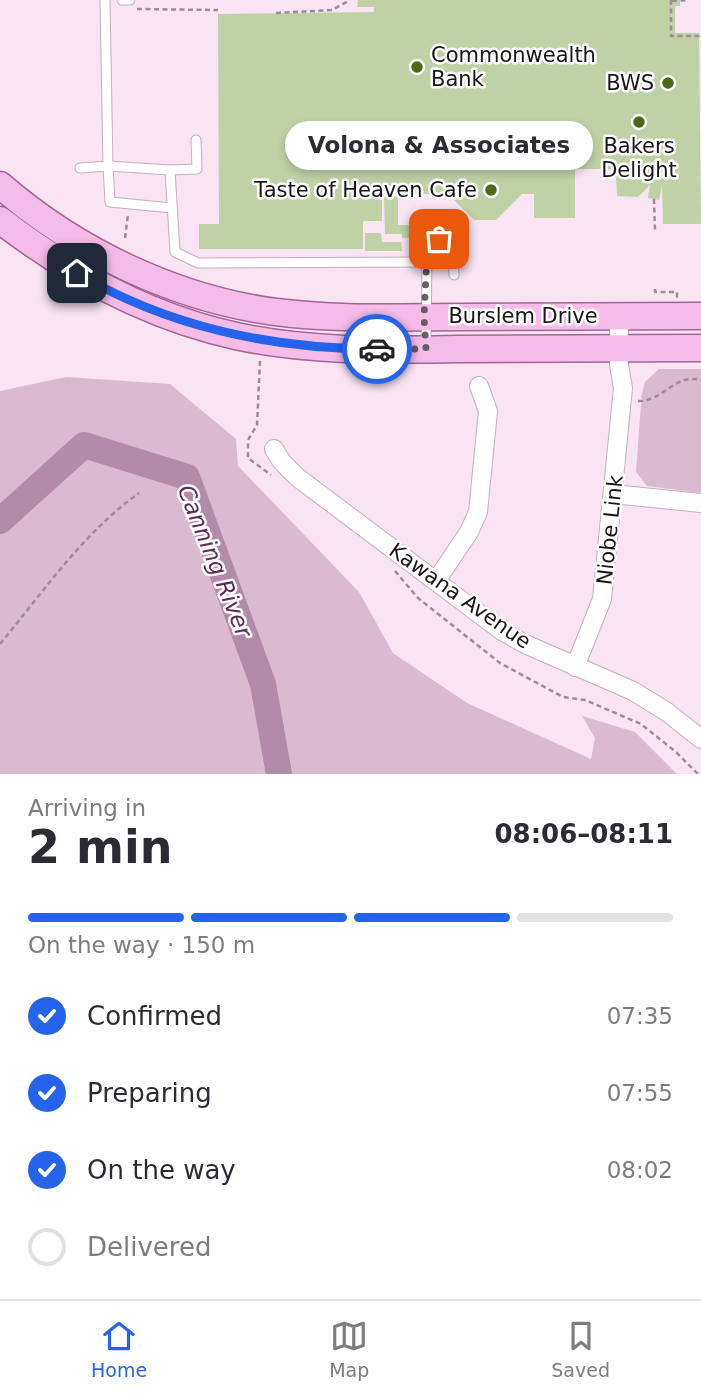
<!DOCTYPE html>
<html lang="en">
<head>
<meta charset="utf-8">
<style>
  :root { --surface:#fff; --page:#f7f7f7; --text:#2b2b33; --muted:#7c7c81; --line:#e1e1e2; --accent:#2563eb }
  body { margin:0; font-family:"DejaVu Sans",sans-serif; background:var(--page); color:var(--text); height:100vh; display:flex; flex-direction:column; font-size:26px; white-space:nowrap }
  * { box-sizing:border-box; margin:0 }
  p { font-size:23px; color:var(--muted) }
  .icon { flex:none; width:38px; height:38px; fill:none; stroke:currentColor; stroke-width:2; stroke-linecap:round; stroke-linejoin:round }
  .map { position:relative; height:774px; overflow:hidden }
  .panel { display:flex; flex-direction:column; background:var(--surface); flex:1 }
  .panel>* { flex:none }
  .pin { position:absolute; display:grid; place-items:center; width:60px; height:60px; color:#fff; margin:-30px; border-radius:14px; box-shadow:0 4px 10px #0006 }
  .courier { position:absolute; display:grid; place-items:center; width:70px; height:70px; margin:-35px; border:5px solid #2563eb; border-radius:50%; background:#fff; color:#222; box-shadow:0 2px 9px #0007 }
  .bubble { position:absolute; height:49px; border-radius:24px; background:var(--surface); box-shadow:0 4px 10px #0003; font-size:23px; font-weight:700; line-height:49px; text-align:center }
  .summary em { font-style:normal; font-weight:700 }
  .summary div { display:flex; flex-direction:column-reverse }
  .summary { display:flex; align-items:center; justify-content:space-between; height:119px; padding:0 28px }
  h1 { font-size:46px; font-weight:700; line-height:52px }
  .bar { display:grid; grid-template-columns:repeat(4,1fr); gap:10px 7px; align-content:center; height:84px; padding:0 28px }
  .bar i { height:9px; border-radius:5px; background:var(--line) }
  .bar .selected { background:var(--accent) }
  .bar p { grid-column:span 4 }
  ol { padding:0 28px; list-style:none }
  li { display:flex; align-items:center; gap:21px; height:77px }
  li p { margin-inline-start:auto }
  li .icon { padding:7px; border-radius:50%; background:var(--accent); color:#fff; stroke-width:4 }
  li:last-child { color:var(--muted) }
  li i { width:38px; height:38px; border:4px solid var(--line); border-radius:50% }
  .tab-bar { display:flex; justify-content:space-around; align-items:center; height:98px; border-top:2px solid var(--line); background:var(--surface); font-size:19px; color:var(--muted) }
  .tab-bar a { display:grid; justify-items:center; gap:4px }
  .tab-bar .selected { color:var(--accent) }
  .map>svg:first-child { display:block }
  .green { fill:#dabad1 }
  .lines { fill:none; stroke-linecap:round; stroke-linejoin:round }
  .river { stroke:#b28ba8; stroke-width:26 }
  .building { fill:#c0d1a6 }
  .service-casing { stroke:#c3afbe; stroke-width:11 }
  .minor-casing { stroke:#c3afbe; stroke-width:20 }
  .primary-casing { stroke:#a46495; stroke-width:29 }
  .path { stroke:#9b8d98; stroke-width:2.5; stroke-dasharray:5 3.5; stroke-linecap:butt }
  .service { stroke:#fff; stroke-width:9 }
  .minor { stroke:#fff; stroke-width:18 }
  .primary { stroke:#f5bce8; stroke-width:26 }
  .done { stroke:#685c65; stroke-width:7; stroke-dasharray:0 12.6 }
  .route { stroke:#2563eb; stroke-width:9 }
  .poi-dot { fill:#4e6818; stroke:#fff; stroke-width:2.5 }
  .labels { text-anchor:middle; stroke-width:5; stroke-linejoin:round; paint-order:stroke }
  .poi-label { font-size:21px; fill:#1a1318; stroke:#fff; text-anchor:end }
  .street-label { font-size:21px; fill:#1a1318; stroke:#fff }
  .water-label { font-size:23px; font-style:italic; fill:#5d2b53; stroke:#fff }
</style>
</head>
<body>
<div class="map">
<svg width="701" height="774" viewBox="0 0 701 774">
  <rect width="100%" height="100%" fill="#f8e4f3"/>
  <g class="green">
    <path d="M 659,369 L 701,369 L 701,493 L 647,486 L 636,472 L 641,404 L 643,399 L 641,398 L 645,382 Z"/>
    <path d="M 66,377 L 170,384 L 236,439 L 238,466 L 359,592 L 393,653 L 467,703 L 591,759 L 595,738 L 582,716 L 635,732 L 677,774 L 0,774 L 0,391 Z"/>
  </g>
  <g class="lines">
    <path class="river" d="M 0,521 L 84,445 L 187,477 L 263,684 L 279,774"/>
  </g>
  <g class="building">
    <path d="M 358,0 L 680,0 L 680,6 L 675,6 L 675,33 L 699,33 L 701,224 L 663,224 L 662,186 L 659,200 L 648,198 L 650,185 L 638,197 L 617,196 L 616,172 L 637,172 L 637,169 L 575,169 L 575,218 L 534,218 L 534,194 L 522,194 L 496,220 L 474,220 L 448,194 L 382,194 L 382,221 L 363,221 L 363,249 L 199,249 L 199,224 L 219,224 L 218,14 L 374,12 L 374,7 L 357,7 Z"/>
    <path d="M 398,196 L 398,225 L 417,225 L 418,238 L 402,238 L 402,234 L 385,234 L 384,197 Z"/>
    <path d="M 365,233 L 381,233 L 382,242 L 401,242 L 402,251 L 365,251 Z"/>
  </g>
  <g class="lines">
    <defs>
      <g id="service">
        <path d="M 122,0 L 130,0"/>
        <path d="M 80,168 L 108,166 L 105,0"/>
        <path d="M 170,170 L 197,169 L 196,140"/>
        <path d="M 172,208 L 110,202 L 108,166 L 170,170 L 175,252 L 198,263 L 426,262"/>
        <path d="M 452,239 L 454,275"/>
        <path d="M 426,348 L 427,254 L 439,239"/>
      </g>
      <g id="minor">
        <path d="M 274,449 L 282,462 L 297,477 L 502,631 L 525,644 L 633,691 L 667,712 L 701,739"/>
        <path d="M 613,494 L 701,503"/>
        <path d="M 436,581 L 469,532 L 478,512 L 488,411 L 479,386"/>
        <path d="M 575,667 L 602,599 L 623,388 L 619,365 L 619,315"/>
      </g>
      <g id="primary">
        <path d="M 0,185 C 76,251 176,299 276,312 C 338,320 400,317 462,317 C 542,317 621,316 701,316"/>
        <path d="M 0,220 C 70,274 149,317 236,336 C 309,352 383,350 457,349 C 539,349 620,349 701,348"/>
      </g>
    </defs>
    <use href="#service" class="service-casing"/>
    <use href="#minor" class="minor-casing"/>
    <use href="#primary" class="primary-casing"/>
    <g class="path">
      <path d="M 671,0 L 671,36 L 701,36"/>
      <path d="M 672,1 L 689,0"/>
      <path d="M 137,9 L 218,10"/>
      <path d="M 276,13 L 332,10 L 350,0"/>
      <path d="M 654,199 L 655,231"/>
      <path d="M 125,238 L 128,214"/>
      <path d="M 655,289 L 655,292 L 677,292 L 677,298"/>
      <path d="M 260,361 L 257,425 L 248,440 L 248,458 L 271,475"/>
      <path d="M 638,401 C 663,402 674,373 701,380"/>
      <path d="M 395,571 L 418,598 L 500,663 L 563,697 L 585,700 L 641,724 L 676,752 L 698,774"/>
      <path d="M 0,644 C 44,591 83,533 139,493"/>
    </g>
    <use href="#service" class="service"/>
    <use href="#minor" class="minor"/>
    <use href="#primary" class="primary"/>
  </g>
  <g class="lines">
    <path class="done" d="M 377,349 L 426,349 L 424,317 L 427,254 L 439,239"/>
    <path class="route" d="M 77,273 C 167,327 273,349 377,349"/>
  </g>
  <g class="poi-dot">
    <circle cx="417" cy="67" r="7"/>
    <circle cx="668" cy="83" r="7"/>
    <circle cx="639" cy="122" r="7"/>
    <circle cx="491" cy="190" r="7"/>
  </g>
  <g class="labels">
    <g class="poi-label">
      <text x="431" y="62" text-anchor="start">Commonwealth<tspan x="431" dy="24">Bank</tspan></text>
      <text x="654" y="90">BWS</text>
      <text x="639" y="153" text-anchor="middle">Bakers<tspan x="639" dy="24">Delight</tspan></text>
      <text x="477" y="197">Taste of Heaven Cafe</text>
    </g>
    <g class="street-label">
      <text x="523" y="323">Burslem Drive</text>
      <text transform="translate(610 530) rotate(-84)" y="7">Niobe Link</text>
      <text transform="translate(460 596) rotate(35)" y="7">Kawana Avenue</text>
    </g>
    <g class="water-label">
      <text transform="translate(215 561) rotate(68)" y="8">Canning River</text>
    </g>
  </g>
</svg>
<div class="pin" style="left:439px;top:239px;background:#ea580c"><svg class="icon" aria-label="bag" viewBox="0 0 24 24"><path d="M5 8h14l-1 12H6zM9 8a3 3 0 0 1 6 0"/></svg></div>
<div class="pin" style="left:77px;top:273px;background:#1f2937"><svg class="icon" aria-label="home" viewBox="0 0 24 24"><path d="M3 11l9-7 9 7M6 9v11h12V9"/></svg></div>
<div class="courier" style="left:377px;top:349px"><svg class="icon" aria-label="car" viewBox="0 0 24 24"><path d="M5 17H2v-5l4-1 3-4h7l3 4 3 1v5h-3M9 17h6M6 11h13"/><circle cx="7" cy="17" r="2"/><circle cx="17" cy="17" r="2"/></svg></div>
<div class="bubble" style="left:285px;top:121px;width:308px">Volona &amp; Associates</div>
</div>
<section class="panel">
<div class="summary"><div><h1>2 min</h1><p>Arriving in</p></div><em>08:06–08:11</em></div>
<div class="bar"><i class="selected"></i><i class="selected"></i><i class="selected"></i><i></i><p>On the way · 150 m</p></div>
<ol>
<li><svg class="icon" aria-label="check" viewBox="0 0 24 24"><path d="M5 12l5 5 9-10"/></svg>Confirmed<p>07:35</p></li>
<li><svg class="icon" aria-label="check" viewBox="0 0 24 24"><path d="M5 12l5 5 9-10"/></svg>Preparing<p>07:55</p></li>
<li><svg class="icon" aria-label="check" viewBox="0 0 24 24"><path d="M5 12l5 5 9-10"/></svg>On the way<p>08:02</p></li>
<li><i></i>Delivered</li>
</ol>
</section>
<nav class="tab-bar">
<a class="selected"><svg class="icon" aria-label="home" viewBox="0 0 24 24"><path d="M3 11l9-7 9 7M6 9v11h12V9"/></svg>Home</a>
<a><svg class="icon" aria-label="map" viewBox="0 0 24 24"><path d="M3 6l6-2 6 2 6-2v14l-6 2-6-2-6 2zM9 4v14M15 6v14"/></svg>Map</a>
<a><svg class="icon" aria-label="saved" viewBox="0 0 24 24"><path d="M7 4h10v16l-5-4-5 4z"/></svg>Saved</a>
</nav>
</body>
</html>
